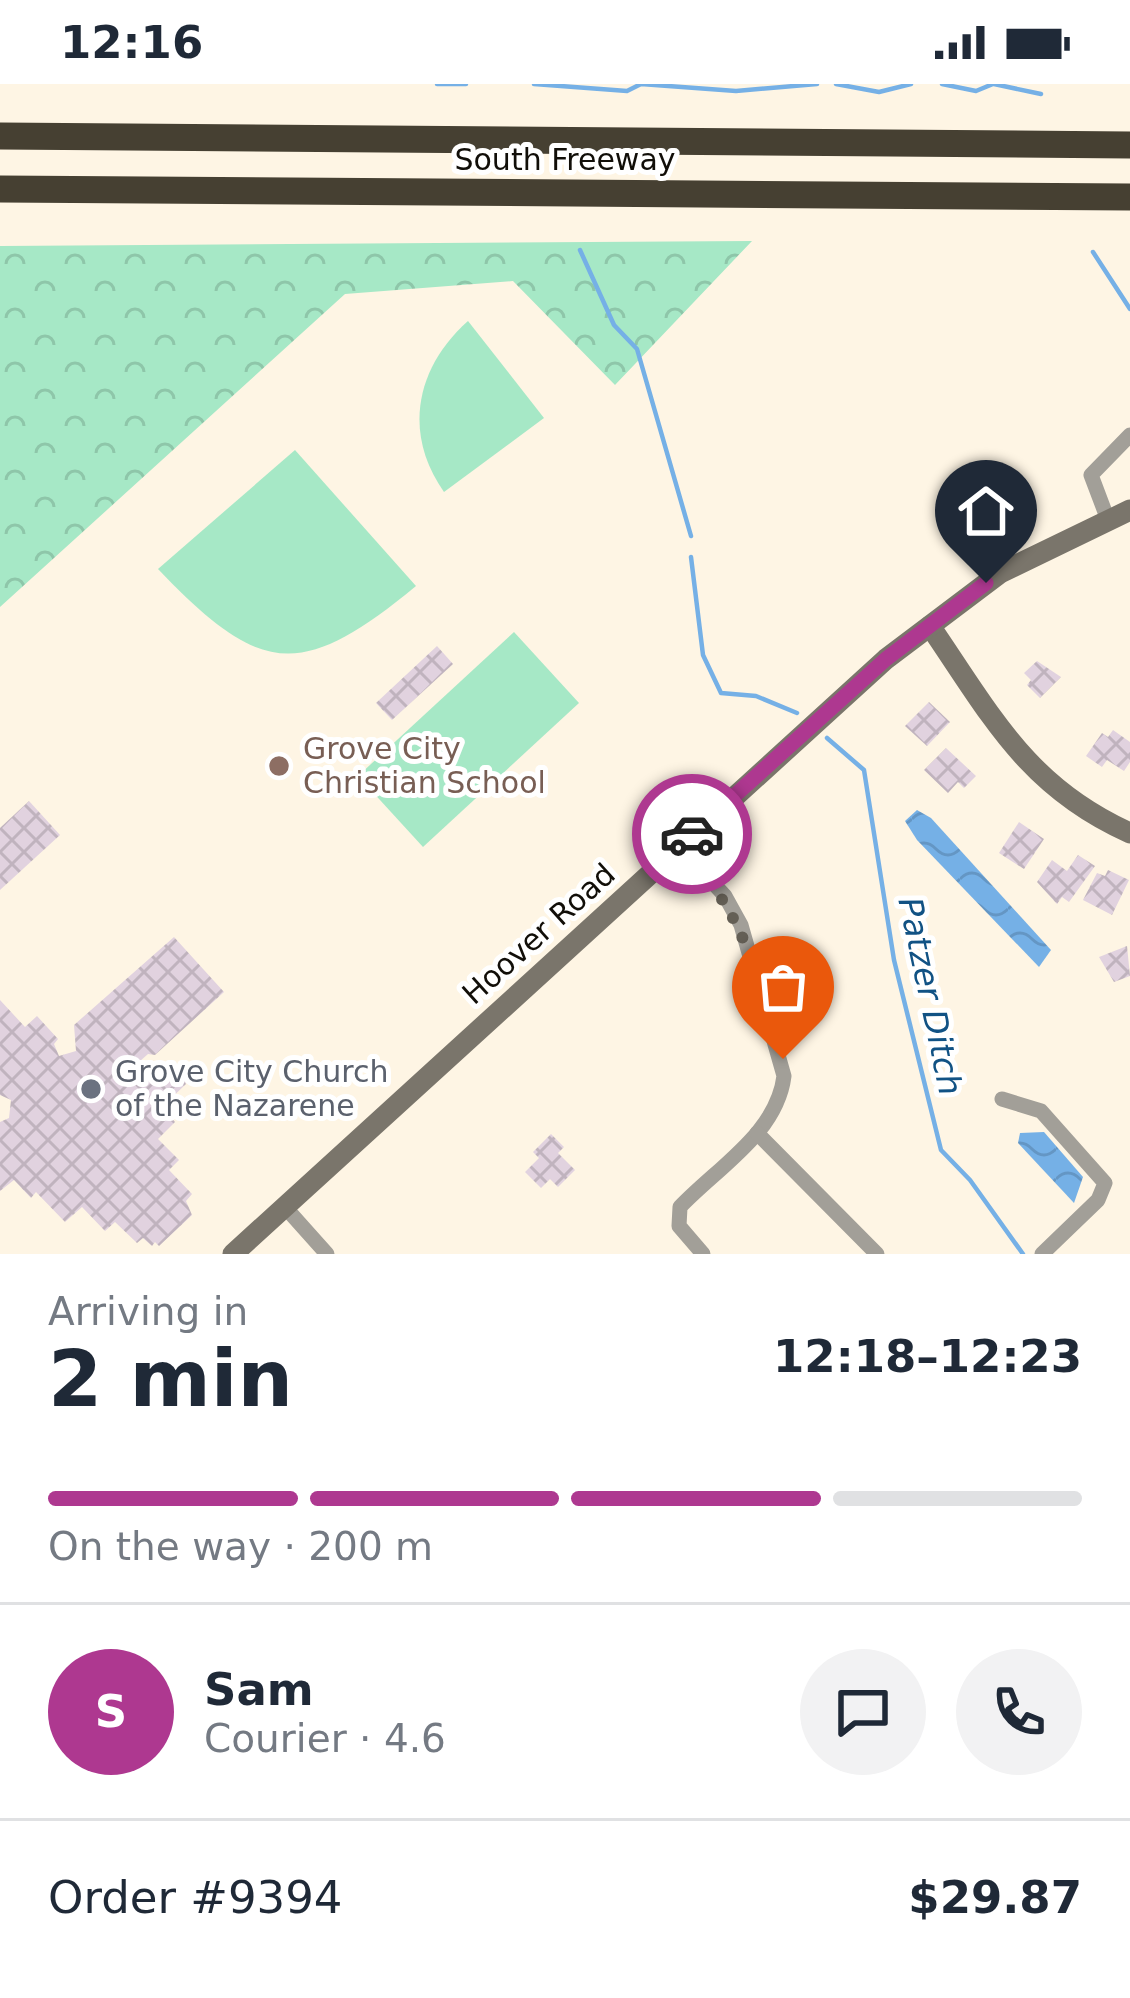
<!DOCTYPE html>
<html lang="en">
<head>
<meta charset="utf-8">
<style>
  :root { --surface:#fff; --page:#f2f2f3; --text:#1f2937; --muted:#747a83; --line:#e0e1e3; --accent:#ae3890 }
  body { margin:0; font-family:"DejaVu Sans",sans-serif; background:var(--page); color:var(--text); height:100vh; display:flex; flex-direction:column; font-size:45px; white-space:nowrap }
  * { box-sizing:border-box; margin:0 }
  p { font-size:39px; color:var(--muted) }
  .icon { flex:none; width:66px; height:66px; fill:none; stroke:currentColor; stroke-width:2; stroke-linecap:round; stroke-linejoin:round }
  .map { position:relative; height:1170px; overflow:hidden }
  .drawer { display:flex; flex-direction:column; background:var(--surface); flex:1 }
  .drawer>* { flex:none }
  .pin { position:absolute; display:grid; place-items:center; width:102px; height:102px; color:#fff; margin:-123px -51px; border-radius:50% 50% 50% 0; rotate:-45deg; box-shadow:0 0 12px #0007 }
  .pin .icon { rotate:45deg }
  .courier { position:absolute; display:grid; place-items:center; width:120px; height:120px; margin:-60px; border:9px solid #ae3890; border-radius:50%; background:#fff; color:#222; box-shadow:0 3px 15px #0007 }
  .head em { font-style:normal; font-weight:700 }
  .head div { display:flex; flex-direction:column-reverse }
  .head { display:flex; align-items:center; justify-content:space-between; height:204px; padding:0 48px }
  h1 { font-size:78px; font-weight:700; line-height:90px }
  .bar { display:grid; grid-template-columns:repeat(4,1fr); gap:18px 12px; align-content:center; height:144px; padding:0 48px }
  .bar i { height:15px; border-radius:9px; background:var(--line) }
  .bar .current { background:var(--accent) }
  .bar p { grid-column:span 4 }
  .line { display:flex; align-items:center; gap:30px; padding:0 48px; border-top:3px solid var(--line) }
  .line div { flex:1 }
  .round { display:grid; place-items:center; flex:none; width:126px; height:126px; border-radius:63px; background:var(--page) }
  .status { display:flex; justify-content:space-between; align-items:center; height:84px; padding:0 60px; background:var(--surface); direction:ltr }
  .status svg { height:33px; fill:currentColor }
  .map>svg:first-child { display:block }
  .green { fill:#a6e8c6 }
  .forest { fill:url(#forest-crowns) }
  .water { fill:url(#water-waves) }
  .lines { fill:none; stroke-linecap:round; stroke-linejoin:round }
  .stream { stroke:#75b0e6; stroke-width:4.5 }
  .building { fill:url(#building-cross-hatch) }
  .street { stroke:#a29f98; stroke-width:15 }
  .secondary { stroke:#7a756b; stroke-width:21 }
  .highway { stroke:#464032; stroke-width:27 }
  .done { stroke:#645f55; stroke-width:12; stroke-dasharray:0 21.6 }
  .route { stroke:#ae3890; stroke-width:15 }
  .education-dot { fill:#8d6e63; stroke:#fff; stroke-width:4.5 }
  .worship-dot { fill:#6b7280; stroke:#fff; stroke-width:4.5 }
  .labels { text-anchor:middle; stroke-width:10; stroke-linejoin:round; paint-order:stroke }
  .street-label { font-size:30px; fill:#110e08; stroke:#fff }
  .education-label { font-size:30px; fill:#785e54; stroke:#fff; text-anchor:start }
  .worship-label { font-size:30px; fill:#5b616d; stroke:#fff; text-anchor:start }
  .water-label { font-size:33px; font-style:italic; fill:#115284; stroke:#fff }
</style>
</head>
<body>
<div class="status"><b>12:16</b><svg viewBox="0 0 49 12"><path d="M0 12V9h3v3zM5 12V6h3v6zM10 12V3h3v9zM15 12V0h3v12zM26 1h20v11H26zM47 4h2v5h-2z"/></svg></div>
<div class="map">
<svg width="1130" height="1170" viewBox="0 0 1130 1170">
  <defs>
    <pattern id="forest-crowns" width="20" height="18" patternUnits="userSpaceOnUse" patternTransform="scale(3)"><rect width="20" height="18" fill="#a6e8c6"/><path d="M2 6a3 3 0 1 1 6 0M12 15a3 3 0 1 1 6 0" fill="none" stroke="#8ec6a9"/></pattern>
    <pattern id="water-waves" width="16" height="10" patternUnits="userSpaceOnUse" patternTransform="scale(3)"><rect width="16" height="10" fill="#75b0e6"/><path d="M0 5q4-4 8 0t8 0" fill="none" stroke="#6496c4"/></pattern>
    <pattern id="building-cross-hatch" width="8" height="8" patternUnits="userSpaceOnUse" patternTransform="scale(3)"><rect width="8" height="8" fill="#e1d2df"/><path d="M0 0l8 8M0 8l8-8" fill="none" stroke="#c0b3be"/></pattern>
  </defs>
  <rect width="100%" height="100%" fill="#fef5e4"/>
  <g class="green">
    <path d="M 468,237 L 544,334 L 444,408 C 403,350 415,284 468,237 Z"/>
    <path d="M 295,366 L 416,502 C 301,597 260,592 158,485 Z"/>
    <path d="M 514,548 L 579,619 L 423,763 L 358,692 Z"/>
  </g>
  <path class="forest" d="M 752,157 L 615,301 L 513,197 L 345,210 L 0,523 L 0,162 Z"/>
  <g class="water">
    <path d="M 917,726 L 931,734 L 1051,866 L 1039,883 L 917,756 L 905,737 Z"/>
    <path d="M 1044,1048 L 1083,1093 L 1074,1119 L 1018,1059 L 1020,1049 Z"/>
  </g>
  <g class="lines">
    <g class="stream">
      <path d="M 437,0 L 466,0"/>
      <path d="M 534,0 L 627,7 L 641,0 L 736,7 L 817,0"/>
      <path d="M 836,0 L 879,8 L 911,0"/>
      <path d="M 942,0 L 976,7 L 993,0"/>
      <path d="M 994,0 L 1041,10"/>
      <path d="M 580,166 L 614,241 L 637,265 L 691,452"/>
      <path d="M 1093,168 L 1130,225"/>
      <path d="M 691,473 L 703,571 L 721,609 L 756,612 L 797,629"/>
      <path d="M 827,654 L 864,686 L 894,876 L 941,1066 L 970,1096 L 1023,1170"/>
    </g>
  </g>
  <g class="building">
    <path d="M 1006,396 L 1023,423 L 990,443 L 973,416 Z"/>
    <path d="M 437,562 L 453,580 L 392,636 L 376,619 Z"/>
    <path d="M 1037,577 L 1061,593 L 1040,614 L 1027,601 L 1031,596 L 1024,589 Z"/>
    <path d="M 929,618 L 950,638 L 927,662 L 905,642 Z"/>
    <path d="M 1113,646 L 1130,658 L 1130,678 L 1124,687 L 1107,676 L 1102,683 L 1086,672 L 1102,649 L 1108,653 Z"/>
    <path d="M 946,664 L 976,692 L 964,704 L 958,698 L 948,709 L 924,686 Z"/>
    <path d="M 29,717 L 60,751 L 0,806 L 0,744 Z"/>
    <path d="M 1019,738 L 1044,755 L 1024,785 L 999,769 Z"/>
    <path d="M 1078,771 L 1095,782 L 1069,818 L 1062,813 L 1057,820 L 1037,798 L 1052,776 L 1067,787 Z"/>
    <path d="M 1108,786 L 1129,796 L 1112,831 L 1083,816 L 1097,789 L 1105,792 Z"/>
    <path d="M 174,853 L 224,908 L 155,971 L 148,970 L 139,978 L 182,986 L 186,1000 L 162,1023 L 175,1038 L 158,1055 L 179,1076 L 169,1086 L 192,1110 L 186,1117 L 192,1131 L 159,1162 L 155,1158 L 152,1162 L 143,1154 L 137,1159 L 115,1138 L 105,1147 L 82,1123 L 65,1138 L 36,1108 L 31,1114 L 14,1096 L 0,1107 L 0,1038 L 9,1034 L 11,1016 L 0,1011 L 0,916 L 25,943 L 37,932 L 58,955 L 54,960 L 59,972 L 76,967 L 74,941 Z"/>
    <path d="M 1127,862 L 1130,892 L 1114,898 L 1099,873 Z"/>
    <path d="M 551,1050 L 564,1063 L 558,1069 L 575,1086 L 558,1103 L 550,1095 L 541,1104 L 525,1088 L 539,1074 L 533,1068 Z"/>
  </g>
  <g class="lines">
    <g class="street">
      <path d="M 1108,436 L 1091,391 L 1130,351"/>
      <path d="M 679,762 L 725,812 L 741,841 L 784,992 C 777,1049 718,1083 680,1123 L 679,1142 L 703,1170"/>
      <path d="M 1002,1015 L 1041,1027 L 1105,1099 L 1098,1116 L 1042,1170"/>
      <path d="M 757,1049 L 877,1170"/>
      <path d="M 285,1123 L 327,1170"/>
    </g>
    <g class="secondary">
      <path d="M 930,542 C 991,631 1027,703 1130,749"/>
      <path d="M 233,1170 L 886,575 L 1000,489 L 1130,426"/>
    </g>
    <g class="highway">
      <path d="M 0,52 L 1130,61"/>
      <path d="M 0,105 L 1130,113"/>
    </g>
  </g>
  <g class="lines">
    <path class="done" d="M 692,750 L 679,762 C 746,830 755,887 783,975"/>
    <path class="route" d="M 692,750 L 886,575 L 986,499"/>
  </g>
  <circle class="education-dot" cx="279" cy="682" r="12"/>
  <circle class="worship-dot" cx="91" cy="1005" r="12"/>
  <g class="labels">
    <g class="street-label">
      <text x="565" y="86">South Freeway</text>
      <text transform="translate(539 850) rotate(-42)" y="10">Hoover Road</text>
    </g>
    <g class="education-label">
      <text x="303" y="675">Grove City<tspan x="303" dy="34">Christian School</tspan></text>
    </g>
    <g class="worship-label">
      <text x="115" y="998">Grove City Church<tspan x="115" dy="34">of the Nazarene</tspan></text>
    </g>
    <g class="water-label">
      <text transform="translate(931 912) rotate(78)" y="12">Patzer Ditch</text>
    </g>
  </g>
</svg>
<div class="pin" style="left:783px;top:975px;background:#ea580c"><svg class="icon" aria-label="bag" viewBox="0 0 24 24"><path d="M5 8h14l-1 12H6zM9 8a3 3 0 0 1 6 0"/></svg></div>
<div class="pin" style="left:986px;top:499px;background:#1f2937"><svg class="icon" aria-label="home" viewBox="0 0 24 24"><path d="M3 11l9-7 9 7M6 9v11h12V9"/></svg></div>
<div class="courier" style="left:692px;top:750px"><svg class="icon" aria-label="car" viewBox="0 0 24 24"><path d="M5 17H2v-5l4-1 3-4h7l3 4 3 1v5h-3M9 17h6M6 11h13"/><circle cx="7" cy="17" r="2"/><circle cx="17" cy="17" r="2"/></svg></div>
</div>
<section class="drawer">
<div class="head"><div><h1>2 min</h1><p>Arriving in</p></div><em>12:18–12:23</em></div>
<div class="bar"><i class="current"></i><i class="current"></i><i class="current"></i><i></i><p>On the way · 200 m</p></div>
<div class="line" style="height:216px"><b class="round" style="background:var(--accent);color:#fff">S</b><div><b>Sam</b><p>Courier · 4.6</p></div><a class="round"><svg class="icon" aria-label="chat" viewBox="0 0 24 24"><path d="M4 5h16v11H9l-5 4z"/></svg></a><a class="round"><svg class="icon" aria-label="phone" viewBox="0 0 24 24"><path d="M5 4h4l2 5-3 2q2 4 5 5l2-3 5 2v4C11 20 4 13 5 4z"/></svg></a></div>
<div class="line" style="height:156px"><div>Order #9394</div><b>$29.87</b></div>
</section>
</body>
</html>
